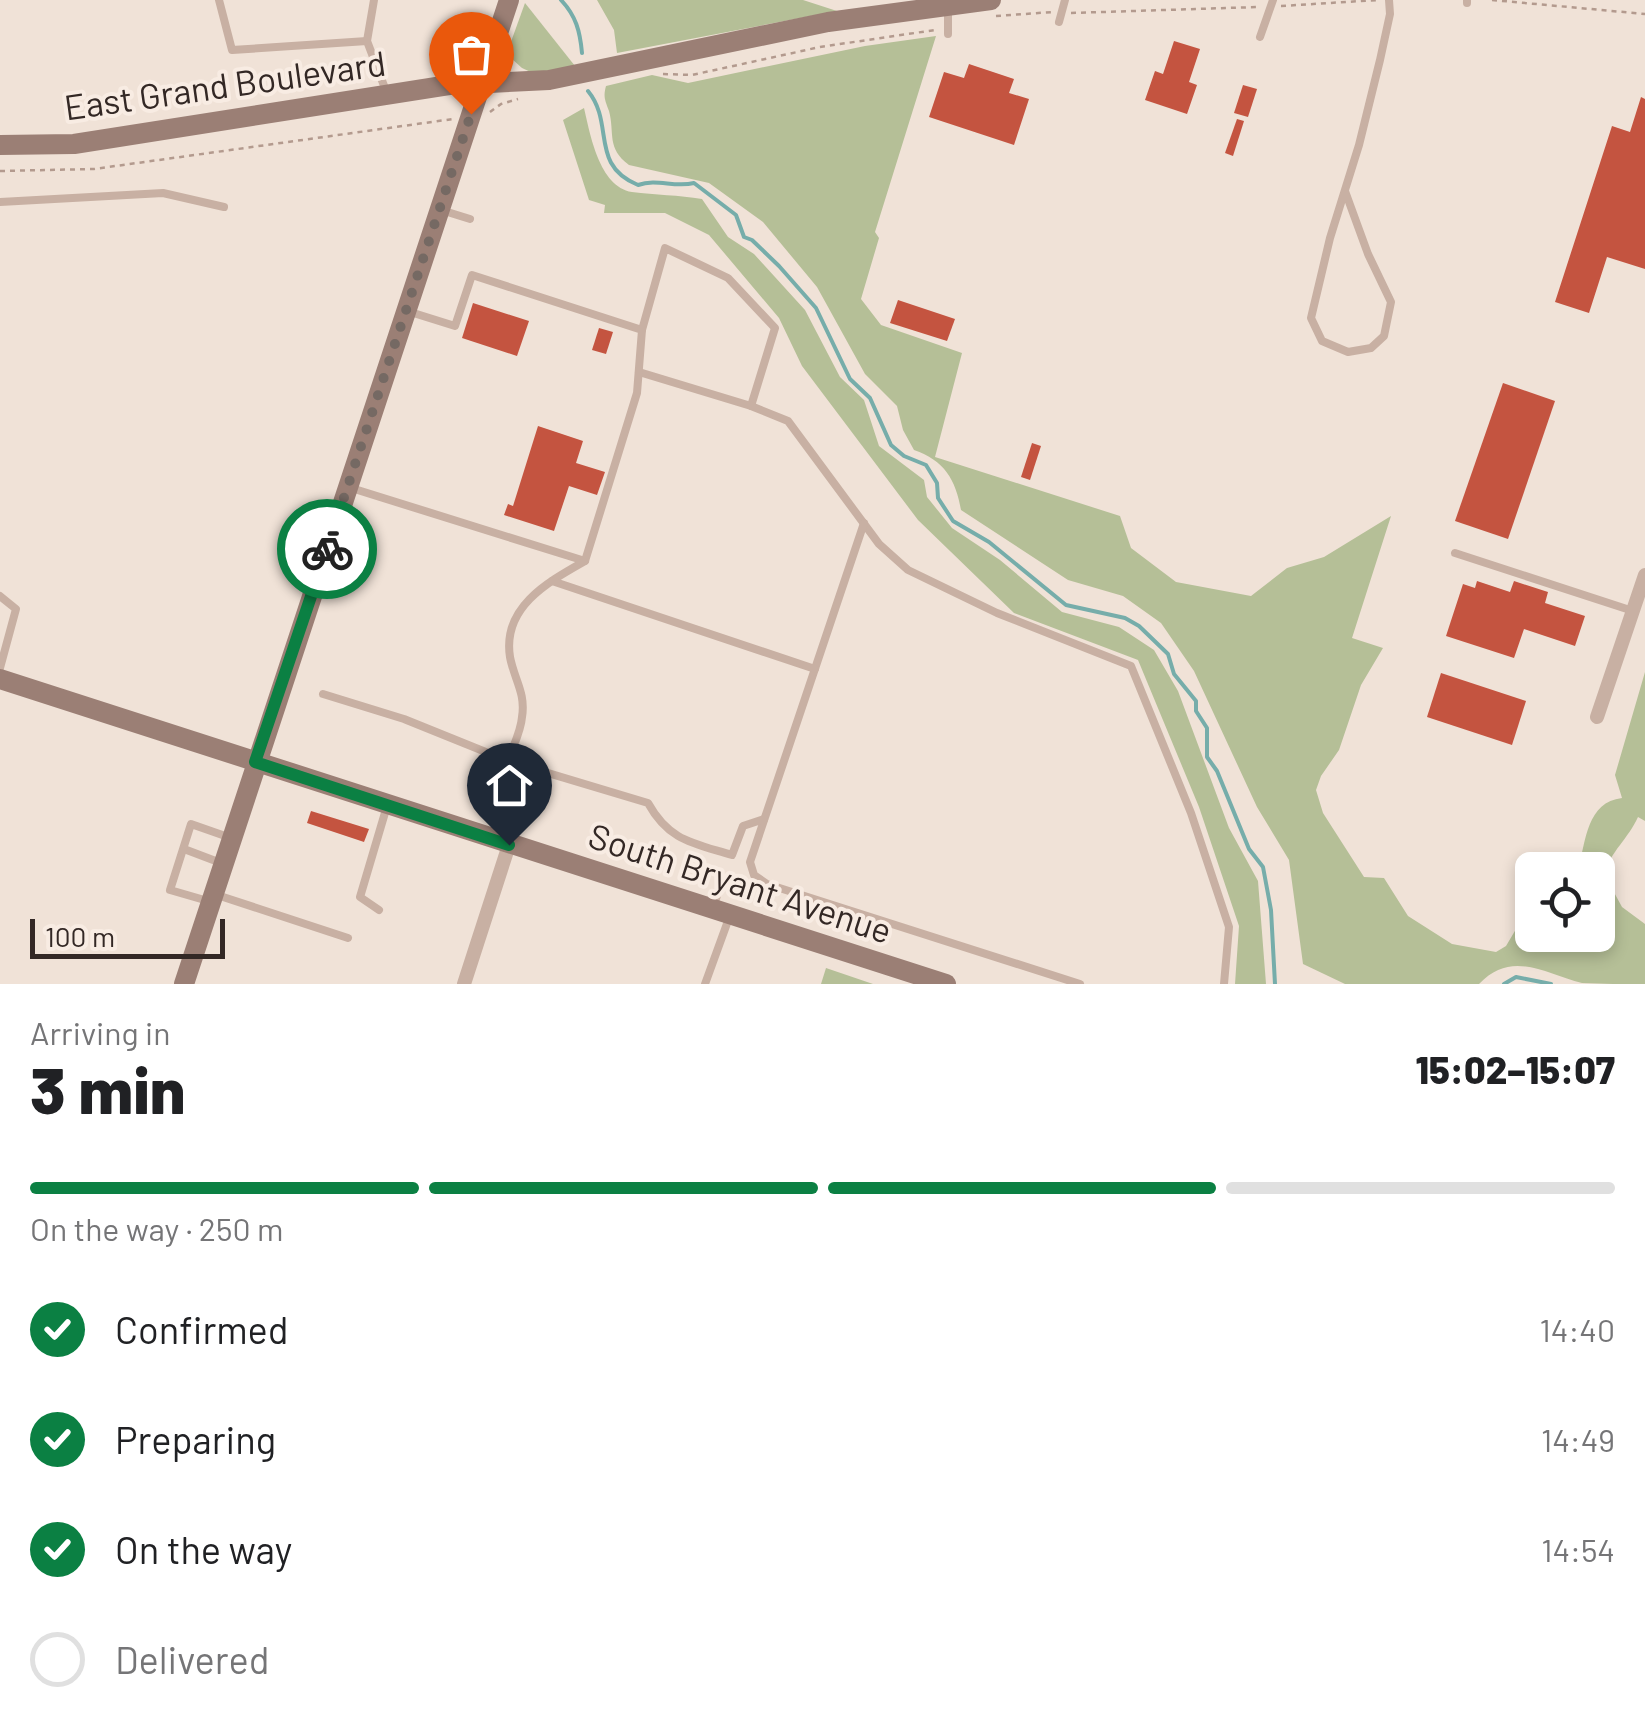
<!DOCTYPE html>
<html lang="en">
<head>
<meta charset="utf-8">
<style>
  :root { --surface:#fff; --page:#f6f6f6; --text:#202124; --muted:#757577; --line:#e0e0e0; --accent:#0b8043 }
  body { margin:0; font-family:Barlow,sans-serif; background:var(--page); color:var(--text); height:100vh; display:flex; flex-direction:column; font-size:38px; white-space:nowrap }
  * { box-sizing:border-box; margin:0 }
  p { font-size:32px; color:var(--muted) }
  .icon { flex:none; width:55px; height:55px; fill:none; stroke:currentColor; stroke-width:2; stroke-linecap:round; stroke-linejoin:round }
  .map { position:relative; height:984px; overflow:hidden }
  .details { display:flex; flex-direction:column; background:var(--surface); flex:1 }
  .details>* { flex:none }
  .controls { position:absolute; left:1515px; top:852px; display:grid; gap:20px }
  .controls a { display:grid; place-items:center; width:100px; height:100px; border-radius:15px; background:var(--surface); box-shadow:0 5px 15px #0003; font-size:50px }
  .scale { position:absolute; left:30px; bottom:25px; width:195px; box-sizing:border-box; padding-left:10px; border:5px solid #332825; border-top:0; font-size:28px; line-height:35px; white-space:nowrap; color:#332825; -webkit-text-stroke:8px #f8ece3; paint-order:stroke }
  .pin { position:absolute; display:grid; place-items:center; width:85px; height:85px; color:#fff; margin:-102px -42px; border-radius:50% 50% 50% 0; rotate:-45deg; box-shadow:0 0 10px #0007 }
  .pin .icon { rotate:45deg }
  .courier { position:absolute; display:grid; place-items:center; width:100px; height:100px; margin:-50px; border:8px solid #0b8043; border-radius:50%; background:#fff; color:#222; box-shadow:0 2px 12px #0007 }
  .headline em { font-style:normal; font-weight:800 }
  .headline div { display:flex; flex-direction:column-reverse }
  .headline { display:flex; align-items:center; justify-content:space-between; height:170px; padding:0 30px }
  h1 { font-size:65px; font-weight:800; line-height:75px }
  .bar { display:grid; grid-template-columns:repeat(4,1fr); gap:15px 10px; align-content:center; height:120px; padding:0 30px }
  .bar i { height:12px; border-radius:8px; background:var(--line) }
  .bar .on { background:var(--accent) }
  .bar p { grid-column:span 4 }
  ol { padding:0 30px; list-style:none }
  li { display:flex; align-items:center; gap:30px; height:110px }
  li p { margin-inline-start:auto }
  li .icon { padding:10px; border-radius:50%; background:var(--accent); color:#fff; stroke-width:4 }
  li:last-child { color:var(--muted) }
  li i { width:55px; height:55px; border:5px solid var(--line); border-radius:50% }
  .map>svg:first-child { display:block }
  .green { fill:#b5bf97 }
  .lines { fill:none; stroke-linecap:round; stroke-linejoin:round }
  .stream { stroke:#76adaa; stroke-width:4 }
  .building { fill:#c45440 }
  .path { stroke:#b39a8e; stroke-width:2.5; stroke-dasharray:5 5; stroke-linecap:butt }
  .lane { stroke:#c8b0a3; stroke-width:8 }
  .street { stroke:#c8b0a3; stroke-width:14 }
  .secondary { stroke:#9b7f75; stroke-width:20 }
  .done { stroke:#756963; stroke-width:10; stroke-dasharray:0 18 }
  .route { stroke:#0b8043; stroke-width:12 }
  .labels { text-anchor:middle; stroke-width:8; stroke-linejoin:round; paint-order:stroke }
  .street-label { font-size:35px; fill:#332825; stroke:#f8ece3 }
</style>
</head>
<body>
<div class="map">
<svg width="1645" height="984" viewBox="0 0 1645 984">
  <rect width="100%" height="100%" fill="#f0e2d7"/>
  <g class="green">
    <path d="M 597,0 L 803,0 L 837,11 L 617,53 L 614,30 Z"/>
    <path d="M 525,3 L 575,66 L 537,75 L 522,68 L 512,59 L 508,50 Z"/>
    <path d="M 936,36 L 875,232 L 879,238 L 861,299 L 881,325 L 962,353 L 935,457 L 1120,516 L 1131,548 L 1176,582 L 1251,596 L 1287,568 L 1324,557 L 1391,516 L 1352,638 L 1383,648 L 1361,685 L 1339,750 L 1321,776 L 1316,790 L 1323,813 L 1364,877 L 1384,878 L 1408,916 L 1452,944 L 1496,952 L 1506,946 L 1532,902 L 1532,935 L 1598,935 L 1598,870 L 1578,870 C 1586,840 1587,802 1622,798 L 1615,775 L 1645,672 L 1645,821 L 1638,817 C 1628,839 1611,851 1604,874 L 1622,907 L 1645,924 L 1645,984 C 1625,984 1601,984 1582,983 C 1545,974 1512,949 1479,984 L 1345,984 L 1303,964 L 1289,860 L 1257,807 L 1194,671 L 1161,623 L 1123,596 L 1068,580 L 961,510 C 956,480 944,460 914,450 L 903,430 L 897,406 L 865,374 L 817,287 L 763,222 L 709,183 L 629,165 C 606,148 615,133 609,111 C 605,100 603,97 606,86 L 652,75 L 688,83 L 865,46 Z"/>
    <path d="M 584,108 C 590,133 599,187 632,192 C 655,195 679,195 702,199 L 728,237 L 754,254 L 805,310 L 840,377 L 864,400 L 879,446 L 924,480 L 927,497 L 952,528 L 1000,560 L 1062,612 L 1119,627 L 1154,650 L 1178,691 L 1229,828 L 1258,881 L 1266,984 L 1235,984 L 1239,926 L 1199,807 L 1138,660 L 1014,613 L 918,520 L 802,366 L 779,318 L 709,235 L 665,213 L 604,213 L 605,205 L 589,200 L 563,120 Z"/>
    <path d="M 826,968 L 873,984 L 821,984 Z"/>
  </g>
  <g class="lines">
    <g class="stream">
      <path d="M 561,0 C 576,16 580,31 582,53"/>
      <path d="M 588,91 C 615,124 589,165 638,185 C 657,178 674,188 694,183 L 736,215 L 744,237 L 752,240 L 779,266 L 816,308 L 850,379 L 870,398 L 891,445 L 904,456 L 926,465 L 937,483 L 938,498 L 953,521 L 989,542 L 1066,605 L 1125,618 L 1139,626 L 1168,654 L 1174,674 L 1196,701 L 1196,711 L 1207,728 L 1207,757 L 1217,771 L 1249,849 L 1263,867 L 1271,910 L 1275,984"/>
      <path d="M 1504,984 L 1516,977 L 1551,984"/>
    </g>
  </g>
  <g class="building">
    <path d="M 1174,41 L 1200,49 L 1189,82 L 1197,85 L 1187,114 L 1145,100 L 1155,71 L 1163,74 Z"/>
    <path d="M 969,64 L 1014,79 L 1009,93 L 1029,99 L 1014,145 L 929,117 L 944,72 L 964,78 Z"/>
    <path d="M 1243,85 L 1257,89 L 1248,117 L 1234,113 Z"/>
    <path d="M 1641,97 L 1645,99 L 1645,269 L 1607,257 L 1589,313 L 1555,302 L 1612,126 L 1630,132 Z"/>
    <path d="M 1237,119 L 1244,121 L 1233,156 L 1225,153 Z"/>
    <path d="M 898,300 L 955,319 L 947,341 L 890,323 Z"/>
    <path d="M 473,303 L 529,321 L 517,356 L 462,338 Z"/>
    <path d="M 599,328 L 613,332 L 606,354 L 592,350 Z"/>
    <path d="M 1503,383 L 1555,401 L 1508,539 L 1455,521 Z"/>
    <path d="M 538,426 L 583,441 L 576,463 L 605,472 L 597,495 L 569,486 L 554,531 L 504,515 L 508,504 L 513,506 Z"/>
    <path d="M 1032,443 L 1041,446 L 1030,480 L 1021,477 Z"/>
    <path d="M 1477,581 L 1510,592 L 1514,581 L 1548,592 L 1545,603 L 1585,616 L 1575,646 L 1524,629 L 1514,658 L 1446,636 L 1463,584 L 1475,588 Z"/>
    <path d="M 1441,673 L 1526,701 L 1512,745 L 1427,717 Z"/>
    <path d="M 311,811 L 369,829 L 364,842 L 307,823 Z"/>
  </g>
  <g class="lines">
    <g class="path">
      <path d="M 1492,0 L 1645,14"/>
      <path d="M 1281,6 L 1378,0"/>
      <path d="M 1071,13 L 1258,7"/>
      <path d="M 996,16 L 1053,12"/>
      <path d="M 663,74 L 692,75 L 820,47 L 935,30"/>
      <path d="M 490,112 L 501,104 L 518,99"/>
      <path d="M 0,171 L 94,169 L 453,119"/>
    </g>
    <g class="lane">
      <path d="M 219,0 L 232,50 L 367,41"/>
      <path d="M 374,0 L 367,41 L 386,91"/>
      <path d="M 1467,3 L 1467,0"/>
      <path d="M 948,8 L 948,34"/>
      <path d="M 1059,22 L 1065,0"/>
      <path d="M 1260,37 L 1273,0"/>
      <path d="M 1345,191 L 1368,254 L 1391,302 L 1384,336 L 1371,348 L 1348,352 L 1322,341 L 1311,318 L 1330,238 L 1359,145 L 1380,60 L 1390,14 L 1389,0"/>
      <path d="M 0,202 L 163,193 L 224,207"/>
      <path d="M 441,210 L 470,219"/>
      <path d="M 642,330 L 665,248 L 728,278 L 775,328 L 751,406 L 788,421 L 879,544 L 908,570 L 997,613 L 1131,666 L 1191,813 L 1229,927 L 1224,984"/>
      <path d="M 639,372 L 751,406"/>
      <path d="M 348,487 L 585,561 L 637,393 L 642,330 L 472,275 L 455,326 L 407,311"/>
      <path d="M 864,523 L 750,862 L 754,875 L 767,884 L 1080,984"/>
      <path d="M 1455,553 L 1633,611"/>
      <path d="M 585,561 C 548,582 502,607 510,657 C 514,679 526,693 522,717 C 521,732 512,748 508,761 L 648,803 C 669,841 693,843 732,855 L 743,826 L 764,819"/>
      <path d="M 552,581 L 815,669"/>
      <path d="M 0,596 L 16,609 L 0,668"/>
      <path d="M 323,694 L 404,719 L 508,761"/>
      <path d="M 184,849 L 221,863"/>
      <path d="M 217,895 L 348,938"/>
      <path d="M 208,901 L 170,890 L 191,824 L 231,838"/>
      <path d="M 714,905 L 722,880"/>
      <path d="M 379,910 L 360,897 L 387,806"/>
      <path d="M 705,984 L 729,918"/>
    </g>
    <g class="street">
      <path d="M 1597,717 L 1645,575"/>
      <path d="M 464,984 L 509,845"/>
    </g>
    <g class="secondary">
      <path d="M 0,145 L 74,144 L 449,85 L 549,80 L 828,22 L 991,0"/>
      <path d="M 0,679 L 946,984"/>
      <path d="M 184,984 L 509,0"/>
    </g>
  </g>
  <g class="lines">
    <path class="done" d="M 327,549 L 471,114"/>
    <path class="route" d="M 327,549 L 255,762 L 509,845"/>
  </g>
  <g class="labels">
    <g class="street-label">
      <text transform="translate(225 86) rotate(-8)" y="12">East Grand Boulevard</text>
      <text transform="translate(740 884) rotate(18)" y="12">South Bryant Avenue</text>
    </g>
  </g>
</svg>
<div class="controls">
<a><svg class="icon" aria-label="locate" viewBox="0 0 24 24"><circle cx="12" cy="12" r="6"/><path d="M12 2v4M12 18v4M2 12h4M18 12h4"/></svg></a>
</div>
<div class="scale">100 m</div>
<div class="pin" style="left:471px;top:114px;background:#ea580c"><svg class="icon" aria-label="bag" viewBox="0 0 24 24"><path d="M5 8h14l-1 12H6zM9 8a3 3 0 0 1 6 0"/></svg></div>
<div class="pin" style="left:509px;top:845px;background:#1f2937"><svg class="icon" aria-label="home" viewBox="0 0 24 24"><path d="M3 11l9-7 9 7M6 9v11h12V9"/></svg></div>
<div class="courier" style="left:327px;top:549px"><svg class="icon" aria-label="bike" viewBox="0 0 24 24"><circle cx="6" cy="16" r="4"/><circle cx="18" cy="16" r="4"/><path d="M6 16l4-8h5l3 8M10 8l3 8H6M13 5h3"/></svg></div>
</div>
<section class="details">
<div class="headline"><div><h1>3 min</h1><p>Arriving in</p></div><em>15:02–15:07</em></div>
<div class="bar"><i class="on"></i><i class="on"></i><i class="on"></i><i></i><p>On the way · 250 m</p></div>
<ol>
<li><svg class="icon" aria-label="check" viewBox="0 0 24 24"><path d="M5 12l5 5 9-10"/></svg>Confirmed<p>14:40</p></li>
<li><svg class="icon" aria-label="check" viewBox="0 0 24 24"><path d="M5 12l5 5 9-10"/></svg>Preparing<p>14:49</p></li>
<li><svg class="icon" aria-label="check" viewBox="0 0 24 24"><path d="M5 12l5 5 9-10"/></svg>On the way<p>14:54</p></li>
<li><i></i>Delivered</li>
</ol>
</section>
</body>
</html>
